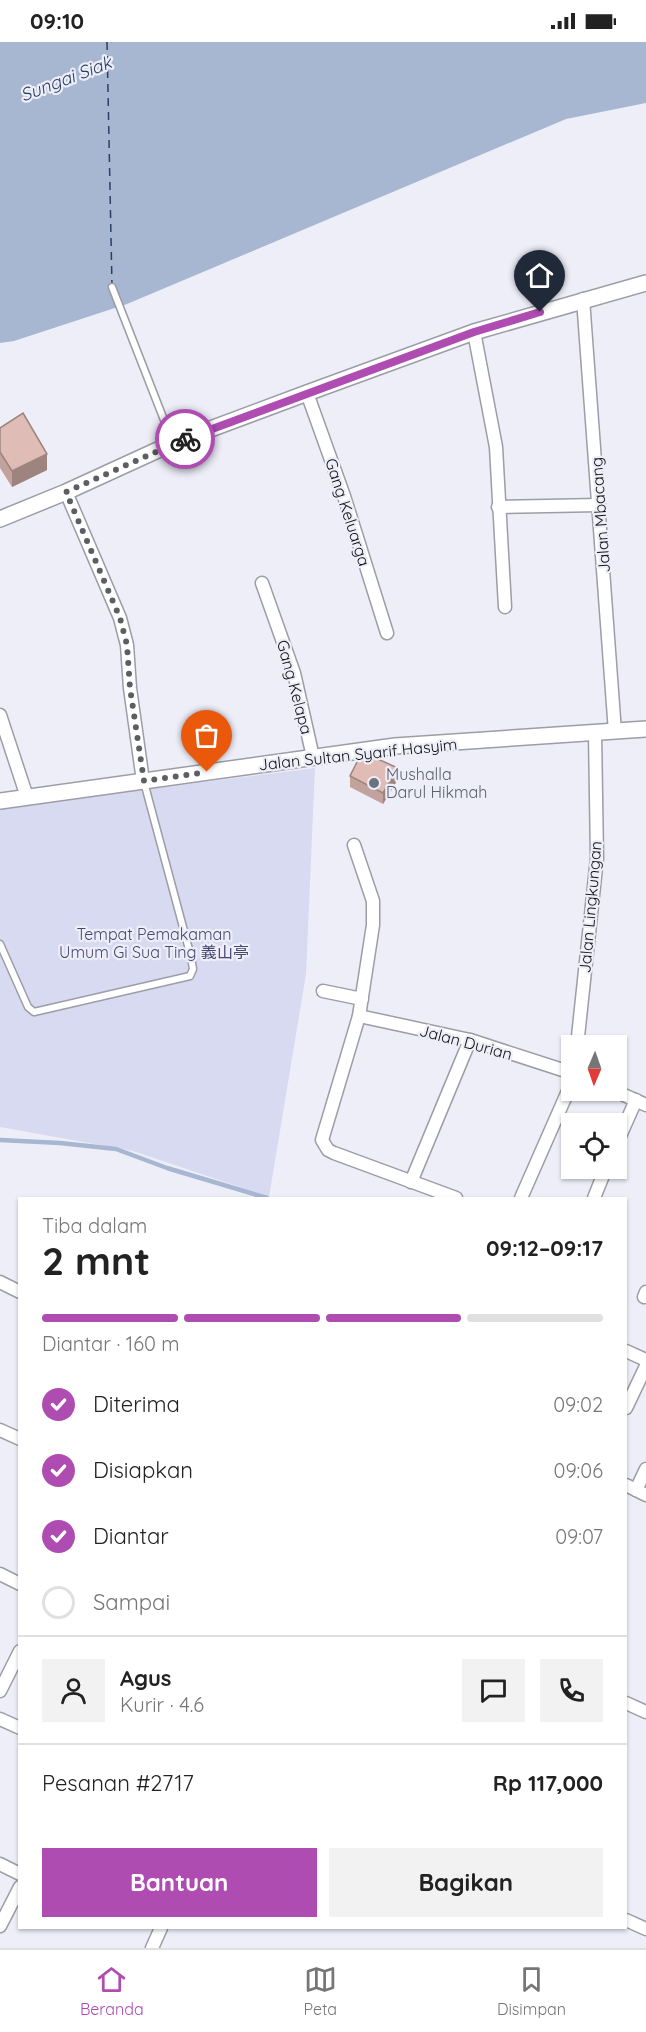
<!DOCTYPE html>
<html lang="id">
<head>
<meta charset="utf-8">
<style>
  :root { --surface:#fff; --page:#f2f2f2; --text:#222; --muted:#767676; --line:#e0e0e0; --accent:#af4cb2 }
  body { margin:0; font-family:Quicksand,"Noto Sans SC",sans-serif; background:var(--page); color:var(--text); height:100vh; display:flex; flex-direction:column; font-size:22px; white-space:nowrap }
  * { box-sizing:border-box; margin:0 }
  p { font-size:20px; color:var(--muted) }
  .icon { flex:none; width:33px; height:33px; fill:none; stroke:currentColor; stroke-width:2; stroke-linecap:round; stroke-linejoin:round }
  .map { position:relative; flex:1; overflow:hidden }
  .details { position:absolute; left:18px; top:1155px; width:609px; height:732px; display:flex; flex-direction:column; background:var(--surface); border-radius:0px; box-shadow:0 2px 4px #0004 }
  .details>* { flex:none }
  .needle { width:39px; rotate:182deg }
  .fabs { position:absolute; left:561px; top:993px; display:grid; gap:12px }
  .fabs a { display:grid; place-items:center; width:66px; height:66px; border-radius:0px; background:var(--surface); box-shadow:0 2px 4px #0004; font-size:30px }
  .pin { position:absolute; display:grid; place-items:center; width:51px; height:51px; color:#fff; margin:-62px -26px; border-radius:50% 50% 50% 0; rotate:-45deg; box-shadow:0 0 6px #0007 }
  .pin .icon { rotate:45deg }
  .courier { position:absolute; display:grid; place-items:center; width:60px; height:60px; margin:-30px; border:4px solid #af4cb2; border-radius:50%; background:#fff; color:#222; box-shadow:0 2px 8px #0007 }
  .overview em { font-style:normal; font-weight:700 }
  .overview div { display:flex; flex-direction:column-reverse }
  .overview { display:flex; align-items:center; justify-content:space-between; height:102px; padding:0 24px }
  h1 { font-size:39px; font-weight:700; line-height:45px }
  .bar { display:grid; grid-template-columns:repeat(4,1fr); gap:9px 6px; align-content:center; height:72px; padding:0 24px }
  .bar i { height:8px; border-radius:4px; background:var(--line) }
  .bar .active { background:var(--accent) }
  .bar p { grid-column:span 4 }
  .line { display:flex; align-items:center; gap:15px; padding:0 24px; border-top:2px solid var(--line) }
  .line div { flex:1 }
  .round { display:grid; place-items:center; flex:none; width:63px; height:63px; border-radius:0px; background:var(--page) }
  ol { padding:0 24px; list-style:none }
  li { display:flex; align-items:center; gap:18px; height:66px }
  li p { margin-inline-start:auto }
  li .icon { padding:6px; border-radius:50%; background:var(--accent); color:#fff; stroke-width:4 }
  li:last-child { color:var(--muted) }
  li i { width:33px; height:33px; border:3px solid var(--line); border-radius:50% }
  .action { display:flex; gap:12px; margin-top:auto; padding:12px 24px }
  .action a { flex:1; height:69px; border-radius:0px; background:var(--accent); color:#fff; font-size:24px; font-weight:700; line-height:69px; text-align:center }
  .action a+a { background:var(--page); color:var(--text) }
  .status { display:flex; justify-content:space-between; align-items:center; height:42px; padding:0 30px; background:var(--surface); direction:ltr }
  .status svg { height:16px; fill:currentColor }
  .tabs { display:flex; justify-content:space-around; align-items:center; height:84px; border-top:2px solid var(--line); background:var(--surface); font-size:16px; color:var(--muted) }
  .tabs a { display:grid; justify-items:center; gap:3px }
  .tabs .active { color:var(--accent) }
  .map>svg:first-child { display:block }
  .green { fill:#d8daf2 }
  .water { fill:#a7b6d1 }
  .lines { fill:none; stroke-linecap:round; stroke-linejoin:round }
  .stream { stroke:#a7b6d1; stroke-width:4.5 }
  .ferry { stroke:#2b3f66; stroke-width:1.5; stroke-dasharray:8 6; stroke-linecap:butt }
  .service-casing { stroke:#9c9da6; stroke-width:9 }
  .minor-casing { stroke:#9c9da6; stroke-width:15 }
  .tertiary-casing { stroke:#9c9da6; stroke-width:18 }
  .service { stroke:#fff; stroke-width:6 }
  .minor { stroke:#fff; stroke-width:12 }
  .tertiary { stroke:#fff; stroke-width:15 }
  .wall { fill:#c1a29d }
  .shaded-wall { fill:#9d847f }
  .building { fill:#e0bcb6; stroke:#9d847f; stroke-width:1.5 }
  .done { stroke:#5d5e63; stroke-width:6; stroke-dasharray:0 10.8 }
  .route { stroke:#af4cb2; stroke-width:8 }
  .worship-dot { fill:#6b7280; stroke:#edeef8; stroke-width:2 }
  .labels { text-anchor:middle; stroke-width:4.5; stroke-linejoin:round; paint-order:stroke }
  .street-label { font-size:16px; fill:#101013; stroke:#edeef8 }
  .worship-label { font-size:16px; fill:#5b616d; stroke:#edeef8; text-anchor:start }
  .park-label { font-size:16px; fill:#474773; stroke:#edeef8 }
  .water-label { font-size:18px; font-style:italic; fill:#2b3f66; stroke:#edeef8 }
</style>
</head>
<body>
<div class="status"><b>09:10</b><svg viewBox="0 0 49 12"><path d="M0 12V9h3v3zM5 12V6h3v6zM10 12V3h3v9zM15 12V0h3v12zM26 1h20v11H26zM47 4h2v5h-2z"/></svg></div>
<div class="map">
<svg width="646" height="1906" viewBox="0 0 646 1906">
  <rect width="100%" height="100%" fill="#edeef8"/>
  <path class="green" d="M 315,726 L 306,932 L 269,1155 L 133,1109 L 0,1085 L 0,766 Z"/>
  <path class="water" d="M 0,0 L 646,0 L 646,61 L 566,77 L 127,262 L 14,299 L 0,301 Z"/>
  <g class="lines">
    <path class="stream" d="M 0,1098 L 60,1101 L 116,1107 L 167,1126 L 267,1156"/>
    <path class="ferry" d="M 107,0 L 112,244"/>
    <defs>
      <g id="service">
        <path d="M 112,245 L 173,401"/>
        <path d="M 0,902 L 28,965 L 34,970 L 190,934 L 193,927 L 191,915 L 144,740"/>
      </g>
      <g id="minor">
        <path d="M 583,257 L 615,690"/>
        <path d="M 474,290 L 496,405 L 505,565"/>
        <path d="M 307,351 L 344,454 L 387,591"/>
        <path d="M 66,450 L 120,576 L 127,603 L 130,646 L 143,739"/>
        <path d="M 498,465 L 599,463"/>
        <path d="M 262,541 L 294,631 L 313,715"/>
        <path d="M 0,673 L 27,755"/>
        <path d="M 354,803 L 373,859 L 373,883 L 359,974 L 322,1098 L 328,1108 L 334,1111 L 456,1156"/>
        <path d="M 323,949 L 362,957"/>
        <path d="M 359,974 L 470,998 L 572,1031"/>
        <path d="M 577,1004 L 597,816 L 595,691"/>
        <path d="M 613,1048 L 646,1063"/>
        <path d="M 616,1103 L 636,1058"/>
        <path d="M 411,1140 L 470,998"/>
        <path d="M 521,1156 L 572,1040"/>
        <path d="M 594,1156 L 606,1126"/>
        <path d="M 0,1240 L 20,1250"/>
        <path d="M 644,1255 L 646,1250"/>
        <path d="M 626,1309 L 646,1318"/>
        <path d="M 626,1366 L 646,1324"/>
        <path d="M 0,1388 L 20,1397"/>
        <path d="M 626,1443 L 646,1453"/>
        <path d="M 636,1448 L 646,1427"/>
        <path d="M 0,1532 L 20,1542"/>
        <path d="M 0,1649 L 20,1609"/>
        <path d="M 626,1661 L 646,1670"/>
        <path d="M 0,1677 L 20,1686"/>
        <path d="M 0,1822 L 20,1832"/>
        <path d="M 626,1878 L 646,1887"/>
        <path d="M 0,1884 L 20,1845"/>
        <path d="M 152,1906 L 161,1886"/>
      </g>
      <g id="tertiary">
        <path d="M 0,477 L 66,450 L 173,401 L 307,351 L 474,290 L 646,241"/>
        <path d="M 0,759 L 395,704 L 646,687"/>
      </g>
    </defs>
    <use href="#service" class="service-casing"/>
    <use href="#minor" class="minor-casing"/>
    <use href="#tertiary" class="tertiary-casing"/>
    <use href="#service" class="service"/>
    <use href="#minor" class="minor"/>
    <use href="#tertiary" class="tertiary"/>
  </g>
  <g class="wall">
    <path d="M 0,386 L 47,428 L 12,445 L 0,426 Z"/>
    <path d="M 350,734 L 398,737 L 383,762 L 350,745 Z"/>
  </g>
  <g class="shaded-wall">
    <path d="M 47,412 L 47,428 L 12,445 L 12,429 Z"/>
    <path d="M 398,726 L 398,737 L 383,762 L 383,751 Z"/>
  </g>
  <g class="building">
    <path d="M 23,371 L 47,412 L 12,429 L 0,410 L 0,386 Z"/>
    <path d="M 362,710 L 398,726 L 383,751 L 350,734 Z"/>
  </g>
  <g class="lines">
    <path class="done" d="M 185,397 L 66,450 L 120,576 L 127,603 L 130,646 L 144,739 L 207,730"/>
    <path class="route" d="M 185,397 L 474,290 L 540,270"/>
  </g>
  <circle class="worship-dot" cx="374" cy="741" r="6"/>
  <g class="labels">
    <g class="street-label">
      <text transform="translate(348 470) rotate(72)" y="6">Gang Keluarga</text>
      <text transform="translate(600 473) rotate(-94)" y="6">Jalan Mbacang</text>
      <text transform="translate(295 645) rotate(75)" y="6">Gang Kelapa</text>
      <text transform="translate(358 712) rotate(-6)" y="6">Jalan Sultan Syarif Hasyim</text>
      <text transform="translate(590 865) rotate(-85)" y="6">Jalan Lingkungan</text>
      <text transform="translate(466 1000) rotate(15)" y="6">Jalan Durian</text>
    </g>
    <g class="worship-label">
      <text x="386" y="738">Mushalla<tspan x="386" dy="18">Darul Hikmah</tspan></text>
    </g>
    <g class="park-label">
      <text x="154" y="898">Tempat Pemakaman<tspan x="154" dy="18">Umum Gi Sua Ting 義山亭</tspan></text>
    </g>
    <g class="water-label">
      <text transform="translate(66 37) rotate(-21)" y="6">Sungai Siak</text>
    </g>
  </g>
</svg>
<div class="fabs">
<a><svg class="needle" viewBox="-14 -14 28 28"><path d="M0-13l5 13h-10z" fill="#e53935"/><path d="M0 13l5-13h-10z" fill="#767676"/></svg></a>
<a><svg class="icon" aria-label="locate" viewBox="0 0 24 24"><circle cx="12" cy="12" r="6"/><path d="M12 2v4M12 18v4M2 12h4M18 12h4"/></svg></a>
</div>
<div class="pin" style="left:207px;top:730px;background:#ea580c"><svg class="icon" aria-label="bag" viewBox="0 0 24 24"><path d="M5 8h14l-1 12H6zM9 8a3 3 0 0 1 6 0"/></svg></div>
<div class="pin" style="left:540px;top:270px;background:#1f2937"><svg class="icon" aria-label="home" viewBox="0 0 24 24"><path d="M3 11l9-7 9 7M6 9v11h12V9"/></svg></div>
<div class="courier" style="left:185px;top:397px"><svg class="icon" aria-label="bike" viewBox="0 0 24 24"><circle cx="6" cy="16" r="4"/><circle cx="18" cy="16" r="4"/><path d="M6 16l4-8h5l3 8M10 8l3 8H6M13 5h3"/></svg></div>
<section class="details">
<div class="overview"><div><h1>2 mnt</h1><p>Tiba dalam</p></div><em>09:12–09:17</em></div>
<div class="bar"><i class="active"></i><i class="active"></i><i class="active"></i><i></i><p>Diantar · 160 m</p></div>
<ol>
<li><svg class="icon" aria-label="check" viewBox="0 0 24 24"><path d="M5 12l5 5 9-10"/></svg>Diterima<p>09:02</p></li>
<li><svg class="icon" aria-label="check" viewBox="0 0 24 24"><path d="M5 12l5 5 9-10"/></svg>Disiapkan<p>09:06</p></li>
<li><svg class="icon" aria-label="check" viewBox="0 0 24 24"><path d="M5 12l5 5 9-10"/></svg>Diantar<p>09:07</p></li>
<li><i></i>Sampai</li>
</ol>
<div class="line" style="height:108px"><a class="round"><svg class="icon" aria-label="person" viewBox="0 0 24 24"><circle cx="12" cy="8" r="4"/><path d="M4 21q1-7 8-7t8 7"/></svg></a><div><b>Agus</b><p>Kurir · 4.6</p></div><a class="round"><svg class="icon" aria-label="chat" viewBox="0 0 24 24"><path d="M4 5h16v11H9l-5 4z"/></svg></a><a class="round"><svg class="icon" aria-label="phone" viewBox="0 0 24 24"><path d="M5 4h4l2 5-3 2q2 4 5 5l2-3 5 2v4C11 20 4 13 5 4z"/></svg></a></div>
<div class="line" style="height:78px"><div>Pesanan #2717</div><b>Rp 117,000</b></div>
<div class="action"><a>Bantuan</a><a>Bagikan</a></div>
</section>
</div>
<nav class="tabs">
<a class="active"><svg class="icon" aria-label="home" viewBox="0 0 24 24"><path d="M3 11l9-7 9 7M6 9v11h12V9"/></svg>Beranda</a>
<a><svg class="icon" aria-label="map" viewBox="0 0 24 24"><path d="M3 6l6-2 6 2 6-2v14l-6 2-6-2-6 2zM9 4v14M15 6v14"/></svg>Peta</a>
<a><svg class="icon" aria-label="saved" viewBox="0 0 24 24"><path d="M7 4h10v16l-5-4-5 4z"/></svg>Disimpan</a>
</nav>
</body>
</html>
